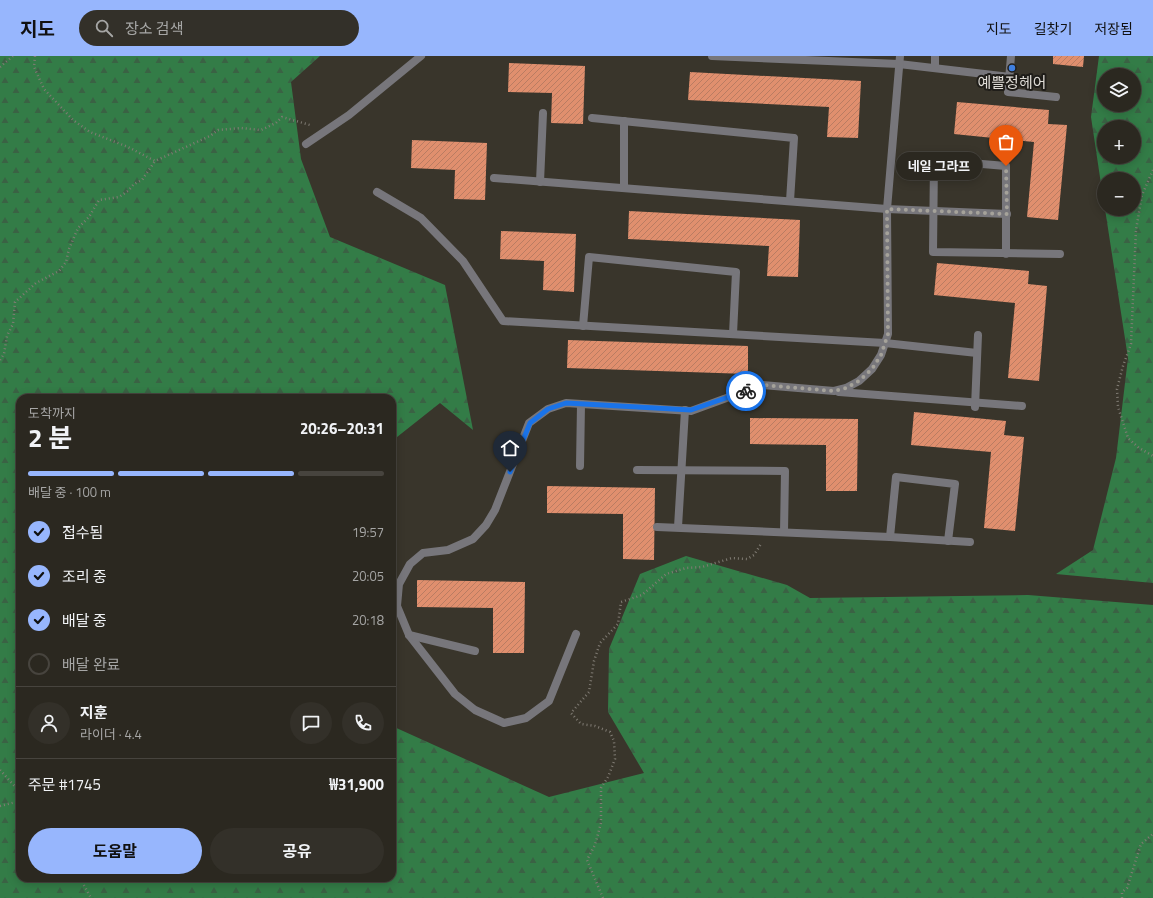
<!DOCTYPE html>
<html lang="ko">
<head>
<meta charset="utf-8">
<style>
  :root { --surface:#2b2820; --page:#333029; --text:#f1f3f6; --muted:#a6a6a5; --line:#47443e; --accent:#97b6fd }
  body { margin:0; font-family:"Titillium Web","Noto Sans KR",sans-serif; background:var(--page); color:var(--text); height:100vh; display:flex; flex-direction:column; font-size:15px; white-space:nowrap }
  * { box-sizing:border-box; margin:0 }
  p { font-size:13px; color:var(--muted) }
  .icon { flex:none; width:22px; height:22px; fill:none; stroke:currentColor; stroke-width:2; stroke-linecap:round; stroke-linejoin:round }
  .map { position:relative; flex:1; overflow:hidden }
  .panel { position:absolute; left:16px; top:338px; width:380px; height:488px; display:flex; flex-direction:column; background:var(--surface); border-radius:12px; box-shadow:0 2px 10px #0003,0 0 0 1px var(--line) }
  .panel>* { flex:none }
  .buttons { position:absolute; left:1097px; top:12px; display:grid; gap:8px }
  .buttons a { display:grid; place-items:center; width:44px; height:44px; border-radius:50%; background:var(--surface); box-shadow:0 2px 10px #0003,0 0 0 1px var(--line); font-size:20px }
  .pin { position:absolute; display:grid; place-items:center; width:34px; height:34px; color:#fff; margin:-41px -17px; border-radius:50% 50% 50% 0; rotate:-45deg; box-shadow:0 0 4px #0007 }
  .pin .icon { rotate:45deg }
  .courier { position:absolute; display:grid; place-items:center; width:40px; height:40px; margin:-20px; border:3px solid #1a73e8; border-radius:50%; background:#fff; color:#222; box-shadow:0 1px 5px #0007 }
  .bubble { position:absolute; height:28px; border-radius:14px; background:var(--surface); box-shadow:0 2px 10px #0003,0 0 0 1px var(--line); font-size:13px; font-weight:700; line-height:28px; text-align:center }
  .head em { font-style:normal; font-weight:700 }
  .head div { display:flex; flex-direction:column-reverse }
  .head { display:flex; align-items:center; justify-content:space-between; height:68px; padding:0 12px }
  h1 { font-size:26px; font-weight:700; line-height:30px }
  .bar { display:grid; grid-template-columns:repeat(4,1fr); gap:6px 4px; align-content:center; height:48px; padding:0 12px }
  .bar i { height:5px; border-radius:3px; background:var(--line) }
  .bar .active { background:var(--accent) }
  .bar p { grid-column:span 4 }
  .line { display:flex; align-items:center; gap:10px; padding:0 12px; border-top:1px solid var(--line) }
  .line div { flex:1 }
  .round { display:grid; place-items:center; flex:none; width:42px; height:42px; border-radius:21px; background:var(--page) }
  ol { padding:0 12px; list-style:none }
  li { display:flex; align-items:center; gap:12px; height:44px }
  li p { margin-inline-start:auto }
  li .icon { padding:4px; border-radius:50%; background:var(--accent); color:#111; stroke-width:4 }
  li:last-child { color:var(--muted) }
  li i { width:22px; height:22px; border:2px solid var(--line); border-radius:50% }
  .action { display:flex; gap:8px; margin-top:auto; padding:8px 12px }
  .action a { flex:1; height:46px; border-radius:24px; background:var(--accent); color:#111; font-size:16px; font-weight:700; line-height:46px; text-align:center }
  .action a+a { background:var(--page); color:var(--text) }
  header { display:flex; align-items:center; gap:24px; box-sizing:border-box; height:56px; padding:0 20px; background:var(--accent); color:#111 }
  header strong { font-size:19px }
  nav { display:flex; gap:22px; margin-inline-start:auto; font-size:14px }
  .search { width:280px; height:36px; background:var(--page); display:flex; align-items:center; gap:10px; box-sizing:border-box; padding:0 14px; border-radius:22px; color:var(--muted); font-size:15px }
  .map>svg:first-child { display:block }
  .forest { fill:url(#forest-firs); fill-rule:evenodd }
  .building { fill:url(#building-hatch) }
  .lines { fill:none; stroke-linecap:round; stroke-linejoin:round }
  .path { stroke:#807c74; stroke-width:2.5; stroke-dasharray:1 3; stroke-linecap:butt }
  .service { stroke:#77767b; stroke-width:8 }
  .minor { stroke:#77767b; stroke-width:8 }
  .done { stroke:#a5a29a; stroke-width:4; stroke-dasharray:0 7.2 }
  .route { stroke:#1a73e8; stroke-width:5 }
  .shop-dot { fill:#3f7fe0; stroke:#1f1d19; stroke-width:1.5 }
  .labels { text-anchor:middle; stroke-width:4; stroke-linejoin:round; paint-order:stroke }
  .poi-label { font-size:15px; fill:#dfdcd6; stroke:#1f1d19 }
</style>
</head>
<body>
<header>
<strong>지도</strong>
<div class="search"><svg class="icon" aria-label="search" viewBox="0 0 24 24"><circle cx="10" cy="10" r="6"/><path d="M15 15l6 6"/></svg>장소 검색</div>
<nav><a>지도</a><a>길찾기</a><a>저장됨</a></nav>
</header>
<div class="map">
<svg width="1153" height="842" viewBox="0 0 1153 842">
  <defs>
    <pattern id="forest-firs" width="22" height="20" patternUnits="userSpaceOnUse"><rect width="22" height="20" fill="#337c47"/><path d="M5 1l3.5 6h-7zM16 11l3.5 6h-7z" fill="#3a6244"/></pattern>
    <pattern id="building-hatch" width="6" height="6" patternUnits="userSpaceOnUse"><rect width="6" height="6" fill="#e08f6e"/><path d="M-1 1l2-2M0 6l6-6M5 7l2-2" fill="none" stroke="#b97c62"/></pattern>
  </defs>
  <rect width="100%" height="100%" fill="#39352b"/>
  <g class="forest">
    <path d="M 0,0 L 320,0 L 291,26 L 301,103 L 330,181 L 445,229 L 473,374 L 440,347 L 392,385 L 392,342 L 20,342 L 20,822 L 392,822 L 392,670 L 549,741 L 644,717 L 608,656 L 609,593 L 640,518 L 686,500 L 787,529 L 810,542 L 1028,539 L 1153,549 L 1153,842 L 0,842 Z"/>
    <path d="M 1099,0 L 1153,0 L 1153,527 L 1056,518 L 1093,494 L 1116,402 L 1128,302 L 1105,153 L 1134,153 L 1134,123 L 1104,123 L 1104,148 L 1091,61 ZM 1104,19 L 1134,19 L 1134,49 L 1104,49 ZM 1104,71 L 1134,71 L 1134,101 L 1104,101 Z"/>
  </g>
  <g class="building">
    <path d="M 1053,0 L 1084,0 L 1083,11 L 1053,8 Z"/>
    <path d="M 509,7 L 585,10 L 583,68 L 551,67 L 552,37 L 508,36 Z"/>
    <path d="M 690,16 L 861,25 L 858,82 L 827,81 L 829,51 L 688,44 Z"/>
    <path d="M 957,46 L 1049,54 L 1048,68 L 1067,69 L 1058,164 L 1027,161 L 1034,86 L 954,78 Z"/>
    <path d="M 412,84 L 487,87 L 485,144 L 454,143 L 455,114 L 411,112 Z"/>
    <path d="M 629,155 L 800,164 L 798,221 L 767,220 L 769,190 L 628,183 Z"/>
    <path d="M 501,175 L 576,178 L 574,236 L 543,234 L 544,205 L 500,203 Z"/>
    <path d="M 937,207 L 1029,215 L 1028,228 L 1047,230 L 1039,325 L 1008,322 L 1015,247 L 934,239 Z"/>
    <path d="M 568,284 L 748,290 L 748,318 L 567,312 Z"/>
    <path d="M 914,356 L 1006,365 L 1004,379 L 1024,381 L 1015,475 L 984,472 L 991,396 L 911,389 Z"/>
    <path d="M 750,362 L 858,363 L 857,435 L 826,435 L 826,389 L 750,388 Z"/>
    <path d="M 547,430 L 655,432 L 654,504 L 623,503 L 623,458 L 547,457 Z"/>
    <path d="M 417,524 L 525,526 L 524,597 L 493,597 L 493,552 L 417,551 Z"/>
  </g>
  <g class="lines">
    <g class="path">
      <path d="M 35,0 L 34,11 L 44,33 L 73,64 L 90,76 L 128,91 L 155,105 L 210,80 L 218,74 L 241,72 L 261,74 L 276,67 L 282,61 L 310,69"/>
      <path d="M 0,11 L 13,0"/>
      <path d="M 1153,114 L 1142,139 L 1136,174 L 1131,288 L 1123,310 L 1117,333 L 1118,351 L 1128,382 L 1139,392 L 1153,400"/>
      <path d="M 0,304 L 4,298 L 7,280 L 13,268 L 15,246 L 36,227 L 59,215 L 66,206 L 69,193 L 78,172 L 89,161 L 99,144 L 119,141 L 128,135 L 134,128 L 142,124 L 155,105"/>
      <path d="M 0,714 L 20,736"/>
      <path d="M 0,750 L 20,745"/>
      <path d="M 80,822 L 91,842"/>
      <path d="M 603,842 L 587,804 L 595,789 L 601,767 L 601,732 L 608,721 L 615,703 L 614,685 L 610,676 L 595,670 L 581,668 L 571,657 L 589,636 L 594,605 L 600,587 L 618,568 L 621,546 L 642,539 L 666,518 L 686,512 L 702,511 L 732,502 L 747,503 L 754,499 L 761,488"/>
      <path d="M 1122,842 L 1122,836 L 1127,832 L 1141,788 L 1153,778"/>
    </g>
    <g class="service">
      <path d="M 712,0 L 899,8 L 1010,21"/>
      <path d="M 1011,0 L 1008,36 L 1056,41"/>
      <path d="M 935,12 L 935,0"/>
      <path d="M 592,62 L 794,82 L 790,145"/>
      <path d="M 494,122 L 887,153 L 1007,158"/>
      <path d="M 540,126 L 543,57"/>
      <path d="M 624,132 L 624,65"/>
      <path d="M 377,136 L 421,162 L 463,205 L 503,265 L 885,287 L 977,297"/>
      <path d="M 1006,198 L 1006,110 L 934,104 L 933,196 L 1060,198"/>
      <path d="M 583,270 L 589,201 L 736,216 L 733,278"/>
      <path d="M 839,336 L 1022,350"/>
      <path d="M 975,351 L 978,279"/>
      <path d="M 580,410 L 581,348"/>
      <path d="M 637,414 L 785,415 L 784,476"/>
      <path d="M 657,471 L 890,481 L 970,486"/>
      <path d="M 678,471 L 685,354"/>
      <path d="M 890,481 L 896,421 L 955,428 L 948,485"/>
      <path d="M 576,578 L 549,645 L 526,662 L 504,667 L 475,654 L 455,638 L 409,579 L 397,550 L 399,528 L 410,508 L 423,497 L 448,494 L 473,483 L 486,469 L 495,454 L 529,367 L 548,353 L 566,347 L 691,355 L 762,329 L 834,335 L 846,332 L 859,325 L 872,313 L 881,299 L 888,278 L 887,153 L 900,0"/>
      <path d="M 409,579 L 475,595"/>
    </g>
    <path class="minor" d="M 306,88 L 349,59 L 421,0"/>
  </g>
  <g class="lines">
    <path class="done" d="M 746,335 L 762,329 L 834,335 L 846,332 L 859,325 L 872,313 L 881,299 L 888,278 L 887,153 L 1007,158 L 1006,110"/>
    <path class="route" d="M 510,416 L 530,367 L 548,353 L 566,347 L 691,354 L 746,335"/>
  </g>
  <circle class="shop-dot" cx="1012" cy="12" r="4"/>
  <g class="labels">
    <g class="poi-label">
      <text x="1012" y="32">예쁠정헤어</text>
    </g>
  </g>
</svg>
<div class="buttons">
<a><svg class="icon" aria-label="layers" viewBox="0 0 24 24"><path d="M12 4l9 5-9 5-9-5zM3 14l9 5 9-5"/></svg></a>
<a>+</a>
<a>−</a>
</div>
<div class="pin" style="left:1006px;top:110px;background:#ea580c"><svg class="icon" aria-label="bag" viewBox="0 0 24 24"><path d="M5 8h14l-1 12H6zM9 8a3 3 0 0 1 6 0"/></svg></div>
<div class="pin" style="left:510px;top:416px;background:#1f2937"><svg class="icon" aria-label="home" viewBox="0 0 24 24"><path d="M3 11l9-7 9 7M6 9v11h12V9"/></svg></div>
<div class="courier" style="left:746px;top:335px"><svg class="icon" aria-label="bike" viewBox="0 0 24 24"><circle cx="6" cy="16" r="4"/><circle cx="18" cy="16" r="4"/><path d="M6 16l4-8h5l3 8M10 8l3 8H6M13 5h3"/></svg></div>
<div class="bubble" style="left:896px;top:96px;width:86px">네일 그라프</div>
<section class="panel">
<div class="head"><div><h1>2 분</h1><p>도착까지</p></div><em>20:26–20:31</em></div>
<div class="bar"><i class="active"></i><i class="active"></i><i class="active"></i><i></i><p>배달 중 · 100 m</p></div>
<ol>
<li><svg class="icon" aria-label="check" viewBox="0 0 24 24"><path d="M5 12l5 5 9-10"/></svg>접수됨<p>19:57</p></li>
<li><svg class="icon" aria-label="check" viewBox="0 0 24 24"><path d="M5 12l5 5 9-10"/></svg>조리 중<p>20:05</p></li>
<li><svg class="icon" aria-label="check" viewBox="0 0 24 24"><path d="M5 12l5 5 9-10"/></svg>배달 중<p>20:18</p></li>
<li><i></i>배달 완료</li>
</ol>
<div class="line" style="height:72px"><a class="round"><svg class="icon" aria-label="person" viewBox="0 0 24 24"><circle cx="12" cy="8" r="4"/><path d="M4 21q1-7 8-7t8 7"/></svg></a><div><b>지훈</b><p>라이더 · 4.4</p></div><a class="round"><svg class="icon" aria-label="chat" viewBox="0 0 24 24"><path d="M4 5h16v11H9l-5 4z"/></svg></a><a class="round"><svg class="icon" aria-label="phone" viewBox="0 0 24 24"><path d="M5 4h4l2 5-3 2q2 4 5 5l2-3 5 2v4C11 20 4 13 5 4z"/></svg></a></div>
<div class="line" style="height:52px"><div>주문 #1745</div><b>₩31,900</b></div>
<div class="action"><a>도움말</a><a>공유</a></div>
</section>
</div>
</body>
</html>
